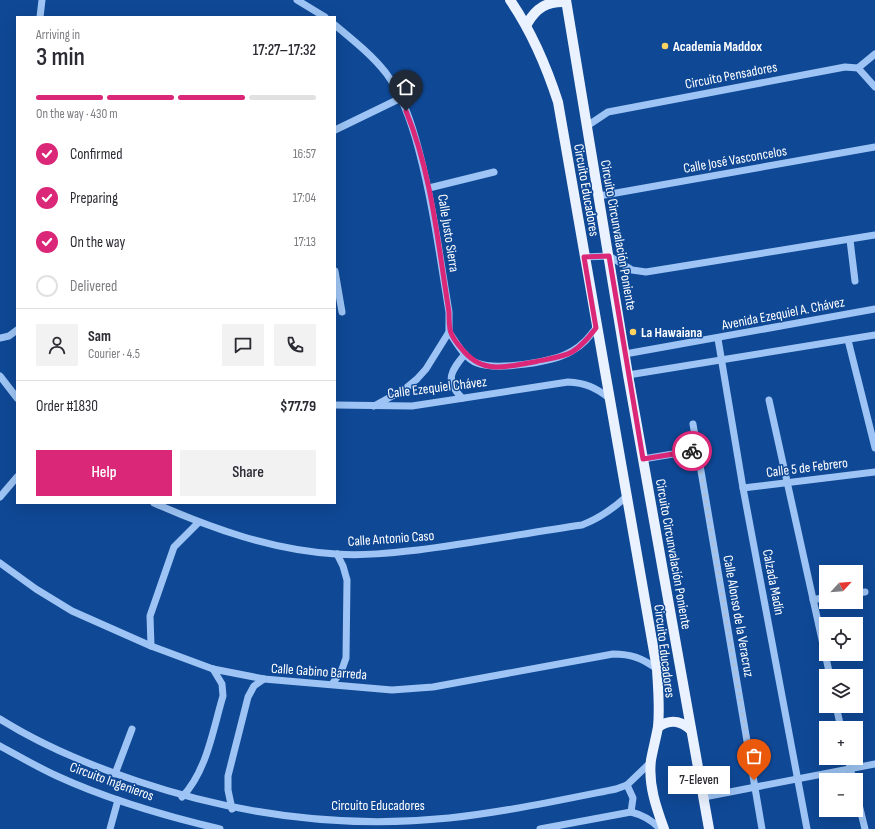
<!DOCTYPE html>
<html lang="en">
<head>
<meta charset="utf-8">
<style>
  :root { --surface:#fff; --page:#f2f2f3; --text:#2b2b33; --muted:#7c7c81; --line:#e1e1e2; --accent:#db2777 }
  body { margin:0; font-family:"Sofia Sans Condensed",sans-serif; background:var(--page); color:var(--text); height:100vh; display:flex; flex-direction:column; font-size:15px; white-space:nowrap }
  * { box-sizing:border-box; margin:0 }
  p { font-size:13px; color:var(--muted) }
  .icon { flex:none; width:22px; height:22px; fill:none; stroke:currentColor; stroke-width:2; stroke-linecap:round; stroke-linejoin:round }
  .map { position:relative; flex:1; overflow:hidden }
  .drawer { position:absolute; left:16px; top:16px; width:320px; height:488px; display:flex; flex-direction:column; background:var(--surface); border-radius:0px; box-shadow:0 4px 16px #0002 }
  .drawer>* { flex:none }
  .needle { width:26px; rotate:64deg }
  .fabs { position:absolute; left:819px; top:565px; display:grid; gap:8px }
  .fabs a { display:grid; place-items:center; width:44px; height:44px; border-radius:0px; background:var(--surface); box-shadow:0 4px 16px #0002; font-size:20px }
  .pin { position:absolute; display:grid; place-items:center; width:34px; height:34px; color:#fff; margin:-41px -17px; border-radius:50% 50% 50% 0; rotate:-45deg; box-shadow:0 0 4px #0007 }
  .pin .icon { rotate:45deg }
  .courier { position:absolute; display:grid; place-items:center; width:40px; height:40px; margin:-20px; border:3px solid #db2777; border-radius:50%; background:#fff; color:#222; box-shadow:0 1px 5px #0007 }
  .bubble { position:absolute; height:28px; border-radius:0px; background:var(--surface); box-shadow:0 4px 16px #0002; font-size:13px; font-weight:600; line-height:28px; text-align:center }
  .summary em { font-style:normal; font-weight:600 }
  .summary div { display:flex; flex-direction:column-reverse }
  .summary { display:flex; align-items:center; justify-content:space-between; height:68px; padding:0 20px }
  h1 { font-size:26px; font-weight:600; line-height:30px }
  .bar { display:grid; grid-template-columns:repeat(4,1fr); gap:6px 4px; align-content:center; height:48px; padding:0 20px }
  .bar i { height:5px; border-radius:3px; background:var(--line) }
  .bar .active { background:var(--accent) }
  .bar p { grid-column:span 4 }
  .line { display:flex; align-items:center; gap:10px; padding:0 20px; border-top:1px solid var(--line) }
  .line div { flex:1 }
  .round { display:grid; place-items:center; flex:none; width:42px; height:42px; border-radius:0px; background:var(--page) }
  ol { padding:0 20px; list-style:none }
  li { display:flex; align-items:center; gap:12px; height:44px }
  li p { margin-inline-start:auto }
  li .icon { padding:4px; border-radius:50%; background:var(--accent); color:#fff; stroke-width:4 }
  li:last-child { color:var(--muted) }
  li i { width:22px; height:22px; border:2px solid var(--line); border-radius:50% }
  .action { display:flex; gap:8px; margin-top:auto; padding:8px 20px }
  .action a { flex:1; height:46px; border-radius:0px; background:var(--accent); color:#fff; font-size:16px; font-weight:600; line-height:46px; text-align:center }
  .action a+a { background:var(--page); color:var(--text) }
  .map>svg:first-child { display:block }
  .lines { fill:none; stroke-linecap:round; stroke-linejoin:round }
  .minor { stroke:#9dc4f4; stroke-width:7 }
  .major { stroke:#eaf2ff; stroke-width:10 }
  .done { stroke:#abbfda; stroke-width:4; stroke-dasharray:0 7.2 }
  .route { stroke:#db2777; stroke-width:5 }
  .poi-dot { fill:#ffd360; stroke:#0f4895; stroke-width:1.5 }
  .labels { text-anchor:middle; stroke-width:3; stroke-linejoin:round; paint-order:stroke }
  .poi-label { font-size:14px; font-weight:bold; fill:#fff; stroke:#0f4895; text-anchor:start }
  .street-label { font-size:14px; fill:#fff; stroke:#0f4895 }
</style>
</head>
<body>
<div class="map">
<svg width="875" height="829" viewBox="0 0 875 829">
  <rect width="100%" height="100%" fill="#0f4895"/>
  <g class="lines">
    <g class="minor">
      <path d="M 297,0 L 325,17"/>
      <path d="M 40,17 L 42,0"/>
      <path d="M 335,25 C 353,40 372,55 386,73 C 403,96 412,124 419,151 C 433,204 440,258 449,312 L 449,332 L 426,369 L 417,379 L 405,389 L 374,406"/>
      <path d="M 858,68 L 875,54"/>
      <path d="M 587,126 L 608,112 L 845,67 L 858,68 L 875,87"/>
      <path d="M 335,130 L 401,98"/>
      <path d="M 429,188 L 494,172"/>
      <path d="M 599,196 L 875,147"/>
      <path d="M 850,240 L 855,281"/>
      <path d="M 584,257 L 609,256 L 632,270 L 646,272 L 875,235"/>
      <path d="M 335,271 L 342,312"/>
      <path d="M 449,332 C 456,342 465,359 477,363 C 497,371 554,362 572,351 C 583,345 589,337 596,328"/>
      <path d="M 0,338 L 9,336 L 17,330"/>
      <path d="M 718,339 L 743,488 L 807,829"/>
      <path d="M 848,340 L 875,448"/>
      <path d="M 625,354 L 875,309"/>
      <path d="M 628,375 L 875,335"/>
      <path d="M 0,376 L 17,398"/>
      <path d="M 462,398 C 444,380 451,371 465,354"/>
      <path d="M 769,400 L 830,676"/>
      <path d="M 335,405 L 412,406 L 568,382 C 585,383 595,387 609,398"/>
      <path d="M 693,424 L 762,829"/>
      <path d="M 643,459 L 697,450"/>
      <path d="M 743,488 L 875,472"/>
      <path d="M 0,497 L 17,477"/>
      <path d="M 154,503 C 213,529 272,550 336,554 C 363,556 391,553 418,550 C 473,543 527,533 582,525 C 600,518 613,509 627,496"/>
      <path d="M 0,563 L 36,589 L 72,611 L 151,646 L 213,669 L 264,679 L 392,690 L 433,687 L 613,654 C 631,654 642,658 657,669"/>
      <path d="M 856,593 L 865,592"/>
      <path d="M 813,600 L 826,597"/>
      <path d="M 151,646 L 150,616 L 174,547 L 198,523"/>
      <path d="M 332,684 L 341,672 L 346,658 L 347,580 L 343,566 L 337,554"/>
      <path d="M 836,706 L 841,728"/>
      <path d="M 0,719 C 43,746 89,765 137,781 C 238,815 342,829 449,818 C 505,812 561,800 616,789 L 627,785 L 651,762"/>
      <path d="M 0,746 C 19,756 37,767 57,776 C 109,800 165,816 220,829"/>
      <path d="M 848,758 L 853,780"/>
      <path d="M 115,774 L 132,729"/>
      <path d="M 627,785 L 633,798 L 631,812"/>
      <path d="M 856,792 L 865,829"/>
      <path d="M 182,797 C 207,771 213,729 223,696 L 222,684 L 213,669"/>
      <path d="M 704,797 L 875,764"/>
      <path d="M 232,809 L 228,790 L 228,776 L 248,697 L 254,686 L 264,679"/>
      <path d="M 110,829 L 118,800"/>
      <path d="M 540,829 L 631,812 C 643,815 652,820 660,829"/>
    </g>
    <g class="major">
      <path d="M 510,0 C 532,32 546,65 558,102 L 657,669 C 658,688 660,708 658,727 C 656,738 653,749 651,760 C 648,784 656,807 664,829"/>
      <path d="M 566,0 L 628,375 L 709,829"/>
      <path d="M 527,24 C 536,8 547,1 566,2"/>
      <path d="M 658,727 C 670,719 680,720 691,730"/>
    </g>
  </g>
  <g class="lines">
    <path class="done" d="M 692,451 L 697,450 L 754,780"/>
    <path class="route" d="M 406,111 C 432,174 438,245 449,312 C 449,330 449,334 461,348 C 482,375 504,367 534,362 C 546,359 561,358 572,352 C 582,346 589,337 596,328 L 584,257 L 609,256 L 643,459 L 692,451"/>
  </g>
  <g class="poi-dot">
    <circle cx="665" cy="46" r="4"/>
    <circle cx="633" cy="332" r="4"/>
  </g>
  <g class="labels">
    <g class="poi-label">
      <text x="673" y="51">Academia Maddox</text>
      <text x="641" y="337">La Hawaiana</text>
    </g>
    <g class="street-label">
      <text transform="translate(731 75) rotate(-11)" y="5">Circuito Pensadores</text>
      <text transform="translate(735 159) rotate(-10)" y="5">Calle José Vasconcelos</text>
      <text transform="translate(587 190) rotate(80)" y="5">Circuito Educadores</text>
      <text transform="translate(449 233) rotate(81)" y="5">Calle Justo Sierra</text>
      <text transform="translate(619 235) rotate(80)" y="5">Circuito Circunvalación Poniente</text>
      <text transform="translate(783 313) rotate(-11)" y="5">Avenida Ezequiel A. Chávez</text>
      <text transform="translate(437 387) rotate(-7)" y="5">Calle Ezequiel Chávez</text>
      <text transform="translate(807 467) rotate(-7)" y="5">Calle 5 de Febrero</text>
      <text transform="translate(391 538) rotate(-4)" y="5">Calle Antonio Caso</text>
      <text transform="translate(674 554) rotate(80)" y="5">Circuito Circunvalación Poniente</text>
      <text transform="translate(774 582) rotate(79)" y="5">Calzada Madín</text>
      <text transform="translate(739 616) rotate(80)" y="5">Calle Alonso de la Veracruz</text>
      <text transform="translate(665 651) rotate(83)" y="5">Circuito Educadores</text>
      <text transform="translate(319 671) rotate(4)" y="5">Calle Gabino Barreda</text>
      <text transform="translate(112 781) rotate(20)" y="5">Circuito Ingenieros</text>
      <text x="378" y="810">Circuito Educadores</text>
    </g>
  </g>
</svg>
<div class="fabs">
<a><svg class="needle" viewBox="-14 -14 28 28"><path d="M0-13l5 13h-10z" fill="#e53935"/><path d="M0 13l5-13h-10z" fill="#7c7c81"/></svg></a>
<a><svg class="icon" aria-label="locate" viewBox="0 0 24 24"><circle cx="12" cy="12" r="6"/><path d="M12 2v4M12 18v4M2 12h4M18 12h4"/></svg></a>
<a><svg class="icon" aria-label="layers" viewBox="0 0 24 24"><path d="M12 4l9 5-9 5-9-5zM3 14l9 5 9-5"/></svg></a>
<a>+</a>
<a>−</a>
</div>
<div class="pin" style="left:754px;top:780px;background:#ea580c"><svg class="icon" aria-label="bag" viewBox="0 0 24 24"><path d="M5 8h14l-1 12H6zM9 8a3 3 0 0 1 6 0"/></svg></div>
<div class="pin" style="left:406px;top:111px;background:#1f2937"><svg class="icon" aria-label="home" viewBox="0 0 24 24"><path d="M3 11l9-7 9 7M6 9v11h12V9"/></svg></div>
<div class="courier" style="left:692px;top:451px"><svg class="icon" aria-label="bike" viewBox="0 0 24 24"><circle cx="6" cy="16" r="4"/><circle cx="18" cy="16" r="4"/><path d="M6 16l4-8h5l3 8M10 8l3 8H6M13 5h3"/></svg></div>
<div class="bubble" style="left:668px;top:766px;width:62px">7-Eleven</div>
<section class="drawer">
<div class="summary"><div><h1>3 min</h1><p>Arriving in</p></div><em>17:27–17:32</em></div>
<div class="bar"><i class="active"></i><i class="active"></i><i class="active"></i><i></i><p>On the way · 430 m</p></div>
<ol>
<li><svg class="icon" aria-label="check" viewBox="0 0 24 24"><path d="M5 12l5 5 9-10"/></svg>Confirmed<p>16:57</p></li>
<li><svg class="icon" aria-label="check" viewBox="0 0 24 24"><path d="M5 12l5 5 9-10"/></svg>Preparing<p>17:04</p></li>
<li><svg class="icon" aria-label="check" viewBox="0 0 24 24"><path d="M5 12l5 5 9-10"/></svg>On the way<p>17:13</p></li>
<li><i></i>Delivered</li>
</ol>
<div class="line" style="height:72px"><a class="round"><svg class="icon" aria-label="person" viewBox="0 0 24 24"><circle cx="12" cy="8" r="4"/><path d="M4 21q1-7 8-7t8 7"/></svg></a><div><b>Sam</b><p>Courier · 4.5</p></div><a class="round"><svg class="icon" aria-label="chat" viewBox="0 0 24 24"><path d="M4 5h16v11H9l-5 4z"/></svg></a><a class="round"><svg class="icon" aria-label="phone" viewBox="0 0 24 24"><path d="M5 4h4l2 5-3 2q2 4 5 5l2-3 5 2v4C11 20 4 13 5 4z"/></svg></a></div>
<div class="line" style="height:52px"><div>Order #1830</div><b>$77.79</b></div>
<div class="action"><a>Help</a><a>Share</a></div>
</section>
</div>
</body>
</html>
